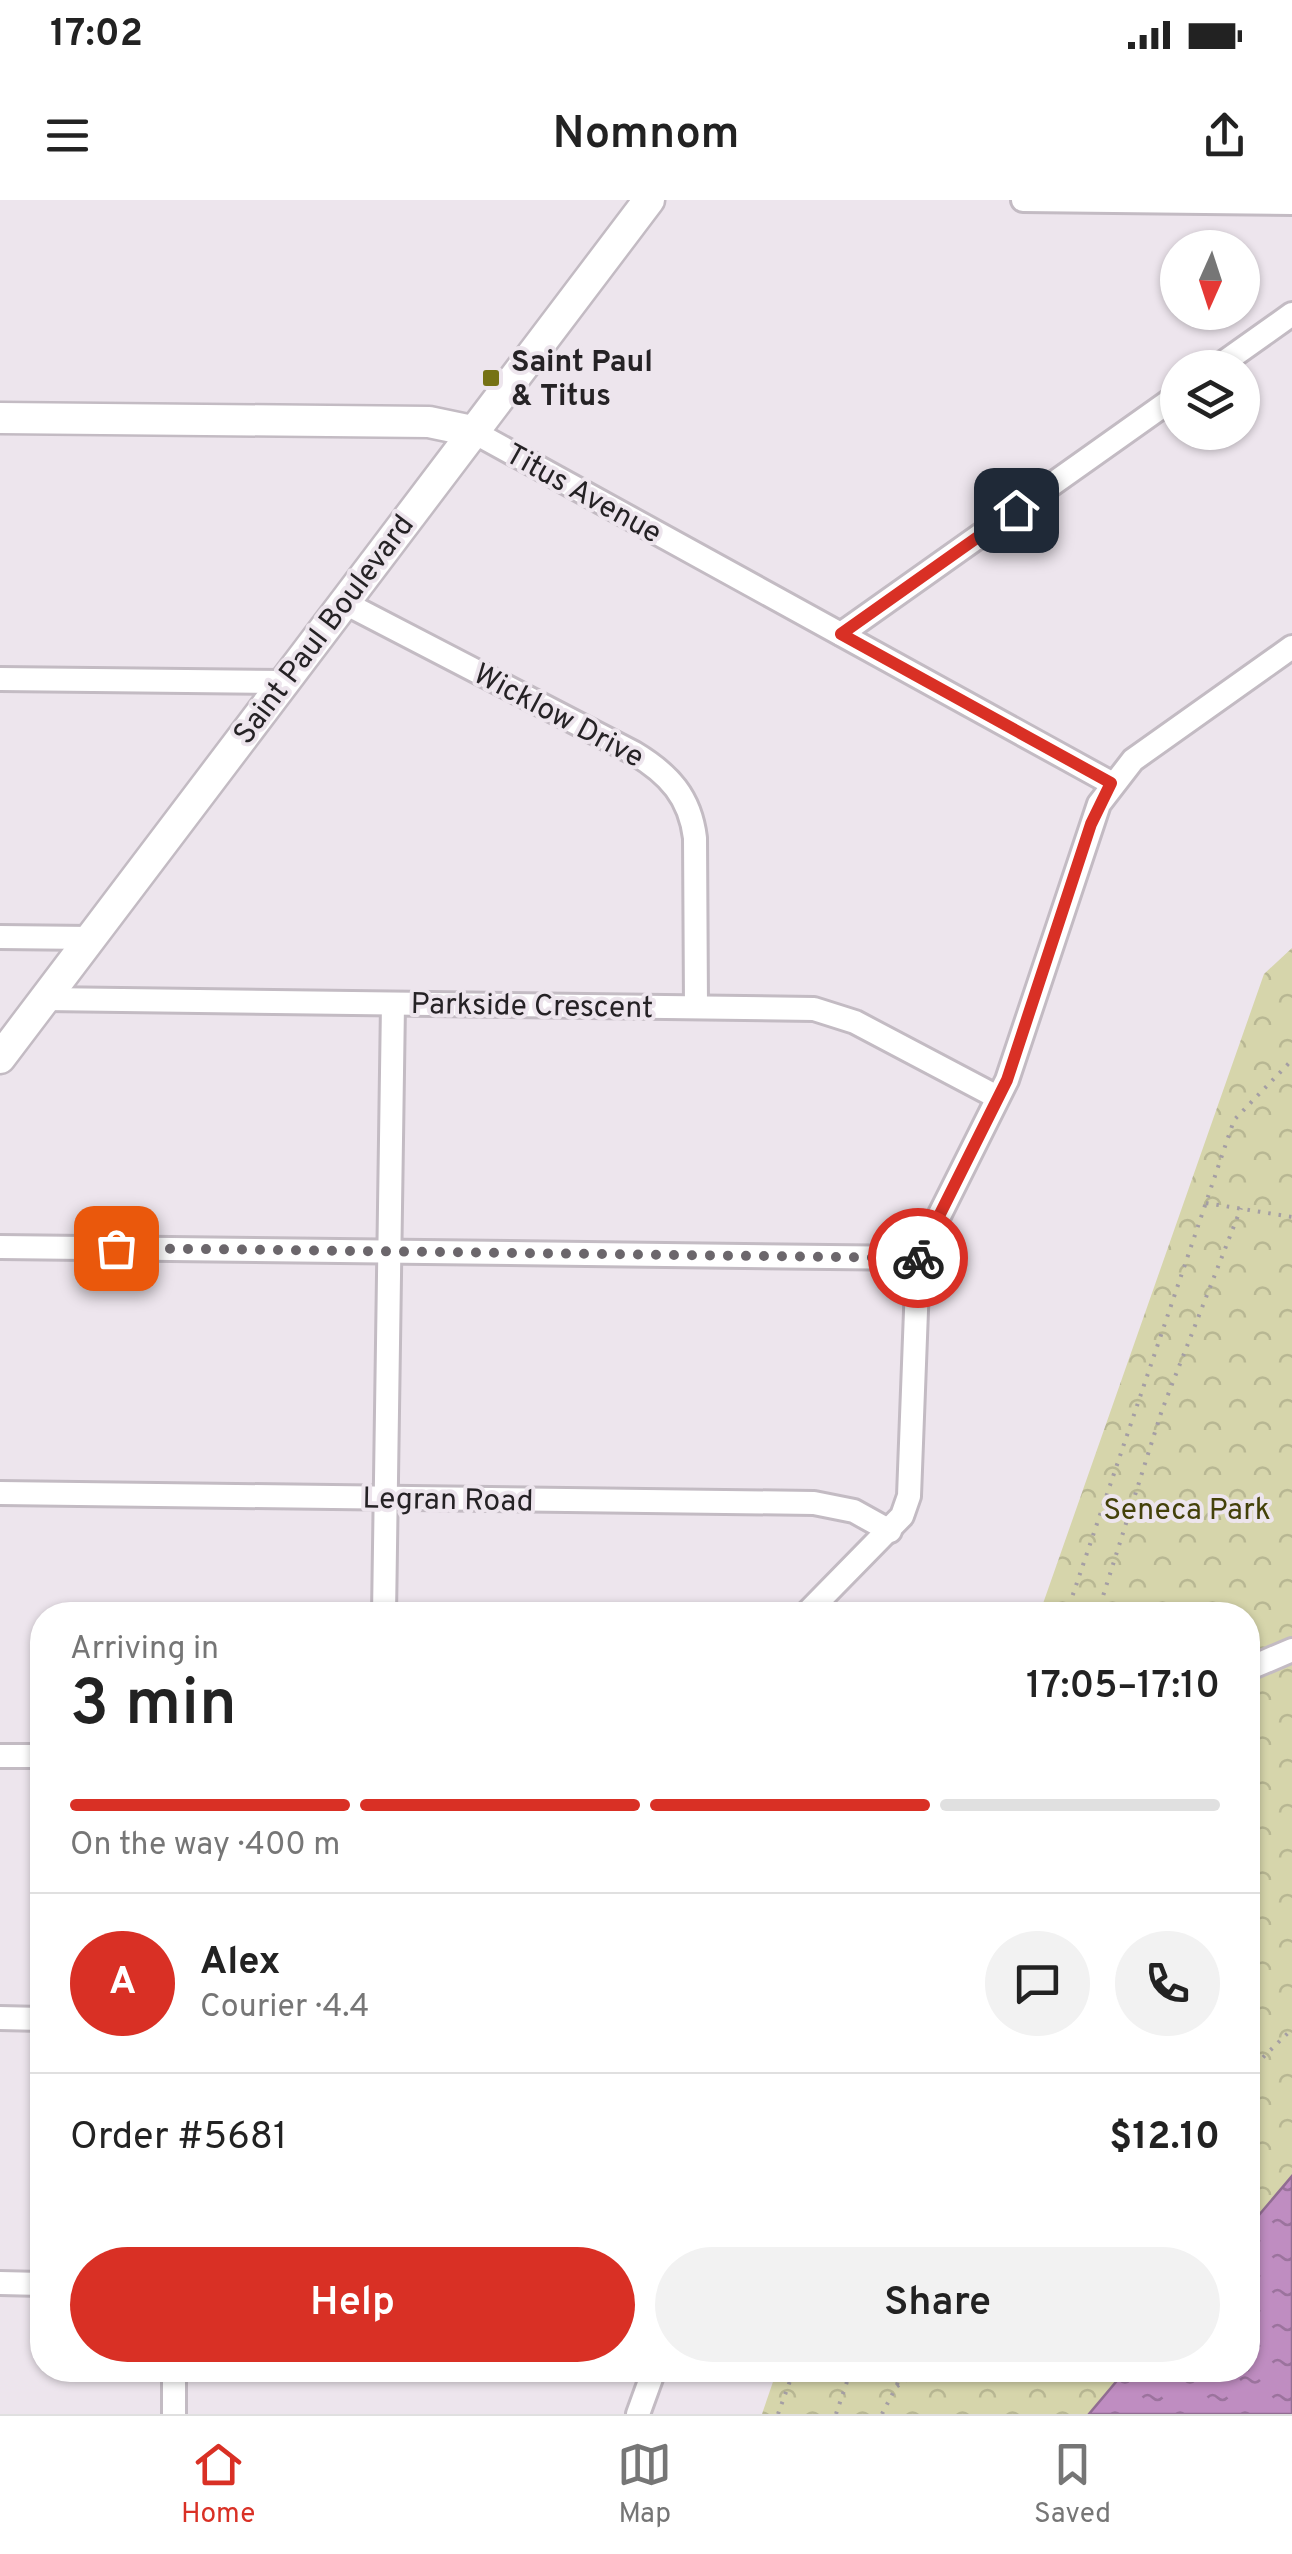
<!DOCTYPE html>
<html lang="en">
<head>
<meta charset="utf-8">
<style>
  :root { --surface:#fff; --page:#f2f2f2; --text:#222; --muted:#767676; --line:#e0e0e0; --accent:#d93025 }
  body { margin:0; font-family:Overpass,sans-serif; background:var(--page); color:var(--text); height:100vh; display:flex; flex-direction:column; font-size:38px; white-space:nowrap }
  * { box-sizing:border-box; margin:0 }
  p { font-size:32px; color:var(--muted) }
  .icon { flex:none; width:55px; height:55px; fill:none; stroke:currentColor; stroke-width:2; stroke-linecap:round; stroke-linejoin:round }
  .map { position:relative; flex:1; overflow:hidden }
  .sheet { position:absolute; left:30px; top:1402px; width:1230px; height:780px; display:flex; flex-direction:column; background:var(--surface); border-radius:40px; box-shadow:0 2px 8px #0004 }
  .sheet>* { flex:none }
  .needle { width:65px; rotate:183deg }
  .buttons { position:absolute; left:1160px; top:30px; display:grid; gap:20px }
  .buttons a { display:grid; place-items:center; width:100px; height:100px; border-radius:50%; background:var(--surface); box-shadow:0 2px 8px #0004; font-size:50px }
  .pin { position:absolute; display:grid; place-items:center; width:85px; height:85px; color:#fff; margin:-42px; border-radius:20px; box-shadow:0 5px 15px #0006 }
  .courier { position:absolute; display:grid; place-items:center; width:100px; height:100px; margin:-50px; border:8px solid #d93025; border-radius:50%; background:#fff; color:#222; box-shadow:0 2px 12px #0007 }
  .head em { font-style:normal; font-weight:600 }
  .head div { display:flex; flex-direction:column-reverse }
  .head { display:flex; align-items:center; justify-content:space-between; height:170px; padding:0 40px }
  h1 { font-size:65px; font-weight:600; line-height:75px }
  .bar { display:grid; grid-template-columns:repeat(4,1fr); gap:15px 10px; align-content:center; height:120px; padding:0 40px }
  .bar i { height:12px; border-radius:8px; background:var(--line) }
  .bar .on { background:var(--accent) }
  .bar p { grid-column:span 4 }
  .line { display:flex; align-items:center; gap:25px; padding:0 40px; border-top:2px solid var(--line) }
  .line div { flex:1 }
  .round { display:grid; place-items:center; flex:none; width:105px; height:105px; border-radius:52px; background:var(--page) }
  .primary-button { display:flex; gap:20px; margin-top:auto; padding:20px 40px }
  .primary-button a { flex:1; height:115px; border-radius:60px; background:var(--accent); color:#fff; font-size:40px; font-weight:600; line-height:115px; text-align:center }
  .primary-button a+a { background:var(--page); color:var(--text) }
  .status { display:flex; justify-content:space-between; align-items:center; height:70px; padding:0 50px; background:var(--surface); direction:ltr }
  .status svg { height:28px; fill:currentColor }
  header { display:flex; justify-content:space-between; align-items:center; height:130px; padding:0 40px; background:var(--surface); font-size:45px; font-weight:600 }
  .tab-bar { display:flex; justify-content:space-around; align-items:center; height:140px; border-top:2px solid var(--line); background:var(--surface); font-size:28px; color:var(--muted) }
  .tab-bar a { display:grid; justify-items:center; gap:5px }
  .tab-bar .on { color:var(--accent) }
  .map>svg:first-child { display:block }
  .forest { fill:url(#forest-crowns) }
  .water { fill:url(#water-ripples); stroke:#916d92; stroke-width:2.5 }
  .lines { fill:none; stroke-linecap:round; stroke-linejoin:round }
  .minor-casing { stroke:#c3bbc3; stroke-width:28 }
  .major-casing { stroke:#c3bbc3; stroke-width:35 }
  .path { stroke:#a49ea4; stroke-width:4; stroke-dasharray:2.5 8; stroke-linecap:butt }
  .minor { stroke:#fff; stroke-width:22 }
  .major { stroke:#fff; stroke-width:30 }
  .done { stroke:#6b666b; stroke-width:10; stroke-dasharray:0 18 }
  .route { stroke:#d93025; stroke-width:12 }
  .poi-dot { fill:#767214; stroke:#ede5ed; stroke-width:4 }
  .labels { text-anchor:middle; stroke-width:8; stroke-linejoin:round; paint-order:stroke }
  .poi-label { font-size:30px; font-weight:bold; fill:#252225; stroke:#ede5ed; text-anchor:start }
  .street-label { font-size:30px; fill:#252225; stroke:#ede5ed }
  .park-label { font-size:30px; fill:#444109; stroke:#ede5ed }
</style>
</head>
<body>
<div class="status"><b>17:02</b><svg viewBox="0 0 49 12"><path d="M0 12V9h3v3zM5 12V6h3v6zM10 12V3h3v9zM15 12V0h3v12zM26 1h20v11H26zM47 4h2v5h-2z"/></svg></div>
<header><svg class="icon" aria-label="menu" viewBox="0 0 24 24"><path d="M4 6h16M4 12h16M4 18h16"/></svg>Nomnom<svg class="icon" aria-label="share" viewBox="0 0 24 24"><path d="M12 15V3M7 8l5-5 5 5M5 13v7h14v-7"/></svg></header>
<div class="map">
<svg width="1292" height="2214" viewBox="0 0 1292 2214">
  <defs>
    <pattern id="forest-crowns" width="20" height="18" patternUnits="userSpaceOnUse" patternTransform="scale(2.5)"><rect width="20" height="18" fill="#d6d5ab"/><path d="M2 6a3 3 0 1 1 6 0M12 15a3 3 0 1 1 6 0" fill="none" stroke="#b8b793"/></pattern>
    <pattern id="water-ripples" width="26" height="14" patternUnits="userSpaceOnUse" patternTransform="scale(2.5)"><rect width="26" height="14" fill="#bf8dc1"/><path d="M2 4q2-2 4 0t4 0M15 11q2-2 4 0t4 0" fill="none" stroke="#9b739d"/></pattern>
  </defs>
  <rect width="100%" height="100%" fill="#ede5ed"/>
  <g class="forest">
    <path d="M 1292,748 L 1292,1976 L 1248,2028 L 1248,1415 L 1039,1415 L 1264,774 Z"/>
    <path d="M 777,2170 L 1126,2170 L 1089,2214 L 762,2214 Z"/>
  </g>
  <path class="water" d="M 1292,1976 L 1292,2214 L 1089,2214 L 1126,2170 L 1248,2170 L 1248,2028 Z"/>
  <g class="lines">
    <defs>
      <g id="minor">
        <path d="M 1023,0 L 1292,3"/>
        <path d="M 1216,168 L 1292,114"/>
        <path d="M 472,231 L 1111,583"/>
        <path d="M 343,402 L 634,553 C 669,574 690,597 695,638 L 696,806"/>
        <path d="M 841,434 L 1178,195"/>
        <path d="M 0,479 L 284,482"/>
        <path d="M 0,737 L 91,738"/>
        <path d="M 45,799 L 814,809 L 855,822 L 997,897"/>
        <path d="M 0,1047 L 918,1058"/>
        <path d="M 0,1293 L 814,1303 L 854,1311 L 890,1331"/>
        <path d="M 384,1415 L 393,804"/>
        <path d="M 805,1415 L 902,1316 L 909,1296 L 918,1058 L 1007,880 L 1099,604 L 1133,560 L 1292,447"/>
        <path d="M 1250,1468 L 1292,1450"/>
        <path d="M 0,1556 L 42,1556"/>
        <path d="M 0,1818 L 42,1819"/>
        <path d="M 0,2083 L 42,2084"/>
        <path d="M 174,2214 L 174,2170"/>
        <path d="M 638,2214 L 654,2170"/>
      </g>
      <g id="major">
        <path d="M 0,218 L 429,222 L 472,231"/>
        <path d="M 0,858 L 649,0"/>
      </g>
    </defs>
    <use href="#minor" class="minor-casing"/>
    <use href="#major" class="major-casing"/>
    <g class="path">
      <path d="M 1206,1003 L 1292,1017"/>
      <path d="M 1066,1415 L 1234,920 L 1292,860"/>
      <path d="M 1097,1415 L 1162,1210 L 1241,1008"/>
      <path d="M 1248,1872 L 1292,1829"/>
      <path d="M 897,2185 L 901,2170"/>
      <path d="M 778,2214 L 794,2170"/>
      <path d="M 836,2214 L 851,2170"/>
      <path d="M 882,2214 L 896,2187 L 921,2170"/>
    </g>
    <use href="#minor" class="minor"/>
    <use href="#major" class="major"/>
  </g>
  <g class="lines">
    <path class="done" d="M 116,1048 L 918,1058"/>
    <path class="route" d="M 918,1058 L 1007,880 L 1091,624 L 1111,583 L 841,434 L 1016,310"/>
  </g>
  <rect class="poi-dot" x="481" y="168" width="20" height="20" rx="5"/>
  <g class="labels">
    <g class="poi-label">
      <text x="511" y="171">Saint Paul<tspan x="511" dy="34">&amp; Titus</tspan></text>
    </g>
    <g class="street-label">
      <text transform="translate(584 293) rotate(29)" y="10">Titus Avenue</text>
      <text transform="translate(323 429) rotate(-53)" y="10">Saint Paul Boulevard</text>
      <text transform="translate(559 515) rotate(28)" y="10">Wicklow Drive</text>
      <text transform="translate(532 805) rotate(1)" y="10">Parkside Crescent</text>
      <text transform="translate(448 1299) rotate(1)" y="10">Legran Road</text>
    </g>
    <g class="park-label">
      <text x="1187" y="1319">Seneca Park</text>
    </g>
  </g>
</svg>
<div class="buttons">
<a><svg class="needle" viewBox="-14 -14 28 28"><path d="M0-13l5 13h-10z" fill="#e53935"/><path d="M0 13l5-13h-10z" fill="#767676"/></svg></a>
<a><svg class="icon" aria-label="layers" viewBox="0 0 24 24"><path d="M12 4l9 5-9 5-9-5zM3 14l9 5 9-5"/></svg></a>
</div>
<div class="pin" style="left:116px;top:1048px;background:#ea580c"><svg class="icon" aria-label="bag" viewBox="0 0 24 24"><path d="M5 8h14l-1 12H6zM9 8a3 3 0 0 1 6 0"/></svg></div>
<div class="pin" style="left:1016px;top:310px;background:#1f2937"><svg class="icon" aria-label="home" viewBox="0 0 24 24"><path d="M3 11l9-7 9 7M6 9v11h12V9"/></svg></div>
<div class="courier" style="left:918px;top:1058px"><svg class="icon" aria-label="bike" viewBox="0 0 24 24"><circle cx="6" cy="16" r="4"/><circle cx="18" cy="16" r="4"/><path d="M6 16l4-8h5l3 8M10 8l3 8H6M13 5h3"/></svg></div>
<section class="sheet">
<div class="head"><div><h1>3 min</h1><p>Arriving in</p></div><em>17:05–17:10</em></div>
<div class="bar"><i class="on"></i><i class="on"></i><i class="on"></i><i></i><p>On the way · 400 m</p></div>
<div class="line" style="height:180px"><b class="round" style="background:var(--accent);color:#fff">A</b><div><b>Alex</b><p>Courier · 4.4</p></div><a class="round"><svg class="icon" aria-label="chat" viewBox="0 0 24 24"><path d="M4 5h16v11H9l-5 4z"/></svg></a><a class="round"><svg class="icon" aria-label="phone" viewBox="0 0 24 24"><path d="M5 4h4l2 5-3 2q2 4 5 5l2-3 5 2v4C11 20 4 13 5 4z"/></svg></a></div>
<div class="line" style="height:130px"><div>Order #5681</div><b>$12.10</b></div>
<div class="primary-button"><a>Help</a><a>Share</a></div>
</section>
</div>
<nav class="tab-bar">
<a class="on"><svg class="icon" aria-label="home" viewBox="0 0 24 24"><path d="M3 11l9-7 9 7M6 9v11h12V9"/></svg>Home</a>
<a><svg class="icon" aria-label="map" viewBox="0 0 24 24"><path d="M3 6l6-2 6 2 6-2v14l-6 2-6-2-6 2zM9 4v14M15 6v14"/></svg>Map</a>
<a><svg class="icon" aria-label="saved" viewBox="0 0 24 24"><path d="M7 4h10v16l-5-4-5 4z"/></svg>Saved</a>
</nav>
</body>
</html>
